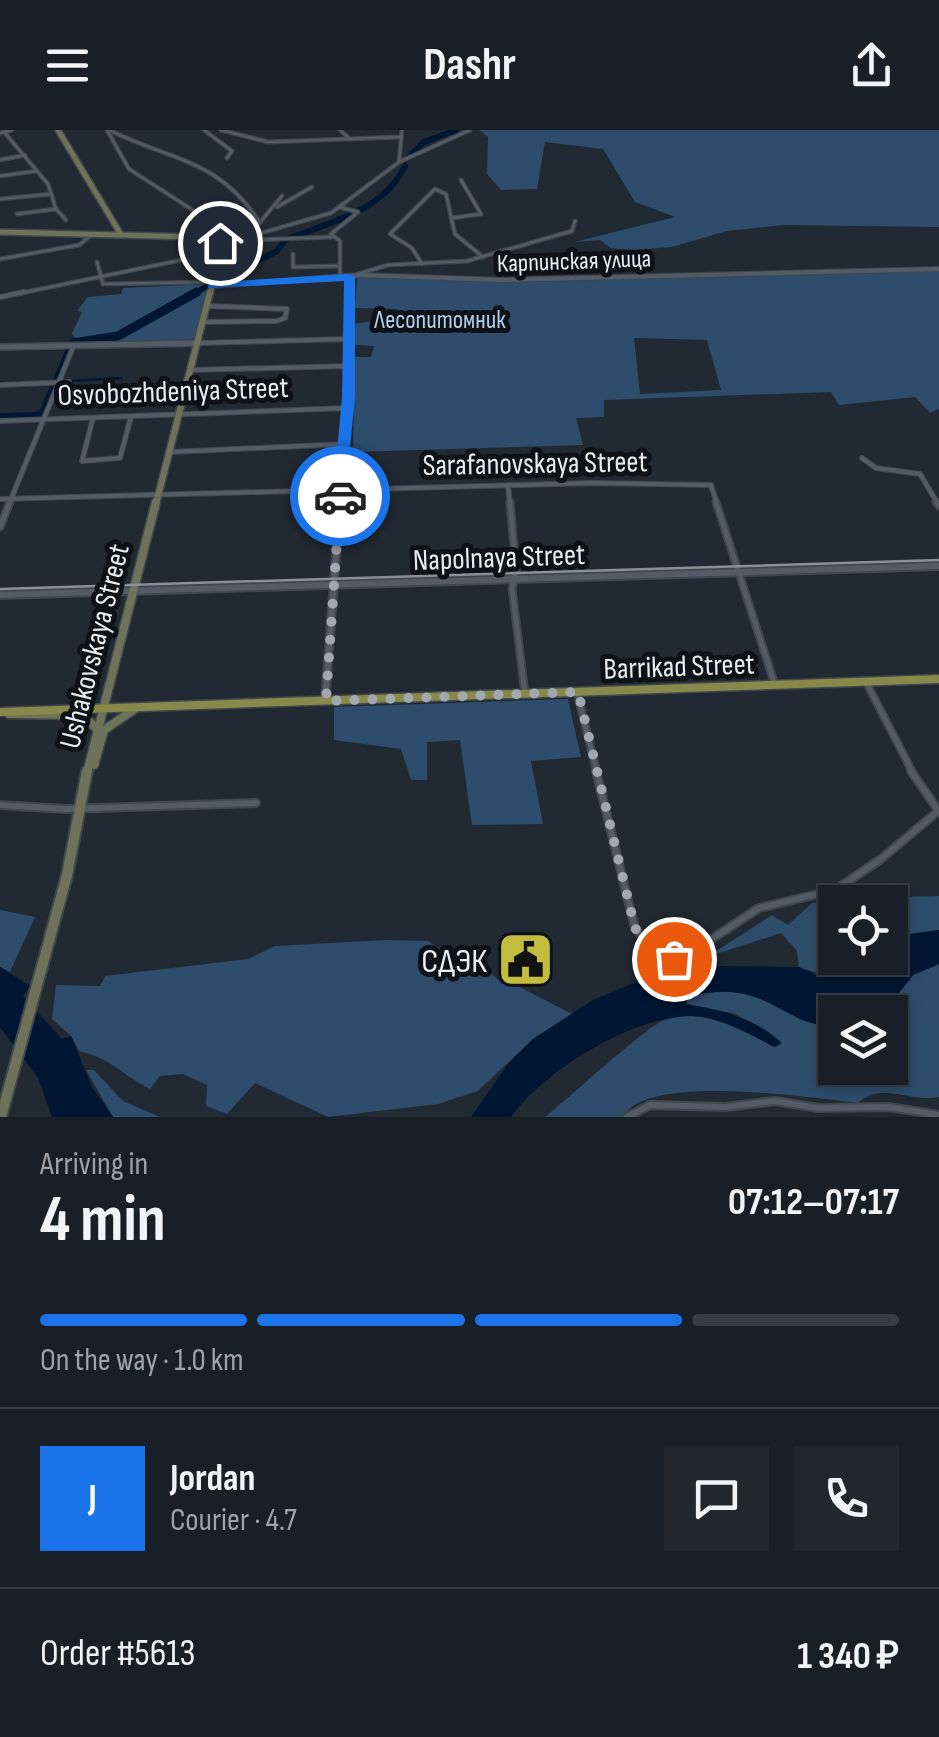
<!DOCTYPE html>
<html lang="en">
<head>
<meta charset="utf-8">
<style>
  :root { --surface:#191f26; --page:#22272e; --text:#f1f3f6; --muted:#9fa2a7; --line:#373d43; --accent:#1a73e8 }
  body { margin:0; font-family:"Sofia Sans Condensed",sans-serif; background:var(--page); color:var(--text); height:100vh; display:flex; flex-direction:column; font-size:38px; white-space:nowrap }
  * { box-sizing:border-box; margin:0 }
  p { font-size:32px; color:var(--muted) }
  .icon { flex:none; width:55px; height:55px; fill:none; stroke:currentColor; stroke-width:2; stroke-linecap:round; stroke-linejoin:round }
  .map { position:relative; height:987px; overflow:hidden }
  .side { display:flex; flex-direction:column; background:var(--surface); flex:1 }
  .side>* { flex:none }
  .tools { position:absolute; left:818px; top:755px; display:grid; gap:20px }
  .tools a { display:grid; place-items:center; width:90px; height:90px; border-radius:0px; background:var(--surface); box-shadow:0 5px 15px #0003,0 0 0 2px var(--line); font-size:50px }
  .pin { position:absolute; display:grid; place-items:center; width:85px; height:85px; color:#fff; margin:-42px; border:5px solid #fff; border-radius:50%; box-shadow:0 2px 10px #0007 }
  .courier { position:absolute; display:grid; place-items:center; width:100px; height:100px; margin:-50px; border:8px solid #1a73e8; border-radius:50%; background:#fff; color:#222; box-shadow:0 2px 12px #0007 }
  .overview em { font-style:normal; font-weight:700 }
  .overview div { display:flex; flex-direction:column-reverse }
  .overview { display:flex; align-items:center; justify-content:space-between; height:170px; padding:0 40px }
  h1 { font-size:65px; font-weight:700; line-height:75px }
  .bar { display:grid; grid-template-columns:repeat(4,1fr); gap:15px 10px; align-content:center; height:120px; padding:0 40px }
  .bar i { height:12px; border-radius:8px; background:var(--line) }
  .bar .current { background:var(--accent) }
  .bar p { grid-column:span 4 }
  .line { display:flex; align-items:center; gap:25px; padding:0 40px; border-top:2px solid var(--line) }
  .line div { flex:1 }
  .round { display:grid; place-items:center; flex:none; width:105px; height:105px; border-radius:0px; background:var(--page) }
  header { display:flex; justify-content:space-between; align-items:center; height:130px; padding:0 40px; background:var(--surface); font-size:45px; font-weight:700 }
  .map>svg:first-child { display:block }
  .green { fill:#2e4c6c; fill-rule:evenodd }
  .water { fill:#001632 }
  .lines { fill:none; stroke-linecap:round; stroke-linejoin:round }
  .stream { stroke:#001632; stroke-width:2.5 }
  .river-far1 { stroke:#001632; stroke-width:6 }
  .river { stroke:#001632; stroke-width:9 }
  .minor-far3-casing { stroke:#40474d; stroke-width:5 }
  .minor-far2-casing { stroke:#40474d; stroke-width:6 }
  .minor-far1-casing { stroke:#40474d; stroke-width:9 }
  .minor-casing { stroke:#40474d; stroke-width:10 }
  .tertiary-far2-casing { stroke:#40474d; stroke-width:6 }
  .tertiary-far1-casing { stroke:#40474d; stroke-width:8 }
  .tertiary-casing { stroke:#40474d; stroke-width:10 }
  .secondary-far3-casing { stroke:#40474d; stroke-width:8 }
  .secondary-far2-casing { stroke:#40474d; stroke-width:9 }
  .secondary-far1-casing { stroke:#40474d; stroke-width:11 }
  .secondary-casing { stroke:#40474d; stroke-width:14 }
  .primary-casing { stroke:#40474d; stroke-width:11 }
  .minor-far3 { stroke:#535c66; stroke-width:2.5 }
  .minor-far2 { stroke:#535c66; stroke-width:4 }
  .minor-far1 { stroke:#535c66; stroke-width:5 }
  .minor { stroke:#535c66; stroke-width:6 }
  .tertiary-far2 { stroke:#535c66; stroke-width:4 }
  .tertiary-far1 { stroke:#535c66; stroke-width:5 }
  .tertiary { stroke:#535c66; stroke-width:6 }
  .secondary-far3 { stroke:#6d7258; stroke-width:5 }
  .secondary-far2 { stroke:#6d7258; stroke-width:6 }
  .secondary-far1 { stroke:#6d7258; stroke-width:8 }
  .secondary { stroke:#6d7258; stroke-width:10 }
  .primary { stroke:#87884a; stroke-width:8 }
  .tram { stroke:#8a9098; stroke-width:2.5 }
  .route { fill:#1a73e8 }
  .done { stroke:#a2a8af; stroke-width:10; stroke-dasharray:0 18 }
  .labels { text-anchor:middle; stroke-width:10; stroke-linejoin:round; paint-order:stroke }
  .far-street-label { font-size:25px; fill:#e8edf3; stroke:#0e1115 }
  .far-park-label { font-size:25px; fill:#b3d0f1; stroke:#0e1115 }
  .street-label { font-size:30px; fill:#e8edf3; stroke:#0e1115 }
  .near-poi-label { font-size:35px; fill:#e8edf3; stroke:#0e1115; text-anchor:end }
</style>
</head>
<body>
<header><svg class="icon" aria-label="menu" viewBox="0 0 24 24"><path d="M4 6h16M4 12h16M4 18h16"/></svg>Dashr<svg class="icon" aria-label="share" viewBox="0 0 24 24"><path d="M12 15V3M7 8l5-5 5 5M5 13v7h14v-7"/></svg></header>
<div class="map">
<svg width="939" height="987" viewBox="0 0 939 987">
  <rect width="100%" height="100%" fill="#212932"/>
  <g class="green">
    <path d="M 479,0 L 939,0 L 939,97 L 783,95 L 727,101 L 672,117 L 635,120 L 610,118 L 600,110 L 574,112 L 675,87 L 635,72 L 603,19 L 545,12 L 537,59 L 501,60 L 487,44 L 488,7 Z"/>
    <path d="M 939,141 L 939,279 L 930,283 L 915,267 L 839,275 L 831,262 L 604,270 L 604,287 L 576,288 L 583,315 L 353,322 L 355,227 L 371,227 L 374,216 L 355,215 L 353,194 L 394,188 L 398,179 L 355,178 L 357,148 L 522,152 ZM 634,208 L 707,210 L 721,260 L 640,264 Z"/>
    <path d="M 208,154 L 197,207 L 192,209 L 79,213 L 72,203 L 82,182 L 77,181 L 88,167 L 121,164 L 123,158 Z"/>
    <path d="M 568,569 L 581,627 L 531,631 L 543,694 L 472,695 L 460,610 L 427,612 L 427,650 L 411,650 L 401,619 L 334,610 L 334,577 Z"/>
    <path d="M 939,766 L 939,800 L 910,804 L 890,823 L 887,772 L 895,767 Z"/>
    <path d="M 812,773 L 819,773 L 835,789 L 835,828 L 885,828 C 863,844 823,848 799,837 L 797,821 L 781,803 L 707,827 L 772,785 L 788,795 Z"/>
    <path d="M 0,780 L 35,787 L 10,842 L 0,837 Z"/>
    <path d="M 386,810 L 428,811 L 478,844 L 488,840 L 502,854 L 508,851 L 574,885 L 533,909 L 478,961 L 438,974 L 328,987 L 255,953 L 227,984 L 206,976 L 207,955 L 183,944 L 160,946 L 150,959 C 120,944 113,929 79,921 L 71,906 L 52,889 L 56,855 L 100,856 L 105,846 L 248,829 L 275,816 Z"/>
    <path d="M 939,834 L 939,967 C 910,973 882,951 858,973 C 814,968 645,942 623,987 L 545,987 C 568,969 645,897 665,890 C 702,877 743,900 774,917 L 737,884 L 686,874 L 688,866 C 710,862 730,859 752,866 C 782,875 801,898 835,895 L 835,938 L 890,938 L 890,882 L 884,882 L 913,845 Z"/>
    <path d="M 86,940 L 94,940 L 123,971 L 160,987 L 113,987 Z"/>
  </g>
  <g class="water">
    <path d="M 939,800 L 939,834 L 913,845 L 884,882 L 835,882 L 835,895 C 801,898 782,875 752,866 C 730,859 711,862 688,866 L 686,874 C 724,881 753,887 782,913 L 775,917 C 752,905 729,892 704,887 C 643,878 545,940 511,987 L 471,987 L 508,934 L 533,909 L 593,870 L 634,853 L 717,836 L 799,837 L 816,845 L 854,840 L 890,828 L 910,804 Z"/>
    <path d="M 0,837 L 30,856 L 23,866 L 62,909 L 71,906 L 92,957 L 113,987 L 52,987 L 38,948 L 0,897 Z"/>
  </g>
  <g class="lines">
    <path class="stream" d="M 69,251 L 122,248"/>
    <g class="river-far1">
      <path d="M 408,28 L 424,12 L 456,0"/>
      <path d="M 217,152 L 277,121 L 285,110 C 329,92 383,82 405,36"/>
      <path d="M 192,165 L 211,154"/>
    </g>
    <g class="river">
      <path d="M 57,252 L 73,213 L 118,206 L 197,162"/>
      <path d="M 0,288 L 42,286 L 56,254"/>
    </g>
    <defs>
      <g id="minor-far3">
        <path d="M 107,0 L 129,39 L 202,86 L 225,113"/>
        <path d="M 109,0 C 171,31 220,29 260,93"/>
        <path d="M 204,0 L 232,21 L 227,28"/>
        <path d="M 221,0 L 268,12 L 400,7"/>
        <path d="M 340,0 L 350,9"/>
        <path d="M 4,2 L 48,54 L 56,79 L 66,90"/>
        <path d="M 0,3 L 12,0"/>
        <path d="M 0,30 L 25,25"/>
        <path d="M 399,32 L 402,0"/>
        <path d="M 0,46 L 36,41"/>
        <path d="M 0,69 L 51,64"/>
        <path d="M 277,77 L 312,57"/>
        <path d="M 339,77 L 358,82 L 331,104 L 340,111 L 340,148"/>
        <path d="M 17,84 L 56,79"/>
        <path d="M 451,88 L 481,84 L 461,50"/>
        <path d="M 251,103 L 282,66"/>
        <path d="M 232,111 L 331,107"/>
        <path d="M 219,115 L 331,83 L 399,32 L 470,0"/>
        <path d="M 293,124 L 293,137 L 339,136"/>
        <path d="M 0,129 L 79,115 L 94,103"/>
        <path d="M 97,132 L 103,154 L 213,152"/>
        <path d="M 422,134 L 412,118 L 390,104 L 435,59 L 446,64 L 455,104 L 483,127"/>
        <path d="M 358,144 L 388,135 L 467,131 L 572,101 L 575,91"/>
        <path d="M 12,165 L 220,122"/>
      </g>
      <g id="minor-far2">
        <path d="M 0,167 L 24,162"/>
        <path d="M 204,192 L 277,191 L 285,188 L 287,179 L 207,176"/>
        <path d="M 199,213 L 348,209"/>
        <path d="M 191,240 L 348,236"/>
        <path d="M 61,253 L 69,252"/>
        <path d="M 0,255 L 69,252"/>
        <path d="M 93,288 L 82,331 L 120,328 L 131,287"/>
        <path d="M 0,291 L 347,278"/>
        <path d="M 171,322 L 344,314"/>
        <path d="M 862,328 L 876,338 L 920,344 L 938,374"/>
        <path d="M 508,355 L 510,374"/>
        <path d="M 0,369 L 593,353 L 711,355 L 717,374"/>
        <path d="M 9,374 L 74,215"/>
      </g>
      <g id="minor-far1">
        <path d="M 510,372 L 516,441 L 512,458 L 525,564"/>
        <path d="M 716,372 L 775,555"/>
        <path d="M 936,372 L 939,376"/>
        <path d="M 0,397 L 10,372"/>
        <path d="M 866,552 L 913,643"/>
        <path d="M 577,562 L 597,643"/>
      </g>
      <g id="minor">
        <path d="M 596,641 L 635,798 L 657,826 L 695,820 L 759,778 L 835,760 L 881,729 L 938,681"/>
        <path d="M 911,641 L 938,680"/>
        <path d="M 0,675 L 65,679 L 256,673"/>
        <path d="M 627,987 L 650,975 L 726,977 L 775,971 L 818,978 L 889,977 L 939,985"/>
      </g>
      <g id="tertiary-far2">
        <path d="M 212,156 L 361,145 L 502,150 L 939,139"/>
        <path d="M 349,165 L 349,147"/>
      </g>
      <g id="tertiary-far1">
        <path d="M 0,217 L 199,213"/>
        <path d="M 340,374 L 348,267 L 349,162"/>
      </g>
      <g id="tertiary">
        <path d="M 0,465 L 939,436"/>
        <path d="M 325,571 L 340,372"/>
      </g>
      <g id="secondary-far3">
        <path d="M 58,0 L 120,103"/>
        <path d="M 0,102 L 197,107 L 220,118 L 210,165"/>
      </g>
      <path id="secondary-far2" d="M 156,374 L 210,162"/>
      <g id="secondary-far1">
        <path d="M 9,584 L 83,585 L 95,597"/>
        <path d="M 94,635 L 104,600 L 136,578"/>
        <path d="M 87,643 L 156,372"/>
      </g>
      <path id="secondary" d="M 1,987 L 67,745 L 87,641"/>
      <path id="primary" d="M 0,582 L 939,549"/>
    </defs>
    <use href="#minor-far3" class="minor-far3-casing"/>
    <use href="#minor-far2" class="minor-far2-casing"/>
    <use href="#minor-far1" class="minor-far1-casing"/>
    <use href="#minor" class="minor-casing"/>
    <use href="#tertiary-far2" class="tertiary-far2-casing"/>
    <use href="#tertiary-far1" class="tertiary-far1-casing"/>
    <use href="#tertiary" class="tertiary-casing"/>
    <use href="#secondary-far3" class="secondary-far3-casing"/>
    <use href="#secondary-far2" class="secondary-far2-casing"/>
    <use href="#secondary-far1" class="secondary-far1-casing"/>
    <use href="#secondary" class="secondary-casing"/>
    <use href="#primary" class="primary-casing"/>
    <use href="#minor-far3" class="minor-far3"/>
    <use href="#minor-far2" class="minor-far2"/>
    <use href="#minor-far1" class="minor-far1"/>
    <use href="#minor" class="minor"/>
    <use href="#tertiary-far2" class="tertiary-far2"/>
    <use href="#tertiary-far1" class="tertiary-far1"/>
    <use href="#tertiary" class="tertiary"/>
    <use href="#secondary-far3" class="secondary-far3"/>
    <use href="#secondary-far2" class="secondary-far2"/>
    <use href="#secondary-far1" class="secondary-far1"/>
    <use href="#secondary" class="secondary"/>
    <use href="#primary" class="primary"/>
    <path class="tram" d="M 0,459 L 939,430"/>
  </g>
  <path class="route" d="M 225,109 L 230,112 L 224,117 L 218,152 L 349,144 L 355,147 L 355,267 L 345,369 L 333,366 L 342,267 L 344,151 L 208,158 L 215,113 Z"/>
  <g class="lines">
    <path class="done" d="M 340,366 L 326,571 L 578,562 L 635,798 L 657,826 L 674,829"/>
  </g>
  <defs>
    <symbol id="civic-square" viewBox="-11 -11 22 22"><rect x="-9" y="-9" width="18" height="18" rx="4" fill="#c3bd3f" stroke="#0e1115"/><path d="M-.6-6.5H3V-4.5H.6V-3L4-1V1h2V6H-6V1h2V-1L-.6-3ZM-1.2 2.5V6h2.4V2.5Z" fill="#111"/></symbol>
  </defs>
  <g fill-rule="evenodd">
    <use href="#civic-square" x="494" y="798" width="63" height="63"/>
  </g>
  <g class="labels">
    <g class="far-street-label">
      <text transform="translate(574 130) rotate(-2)" y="9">Карпинская улица</text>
    </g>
    <g class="far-park-label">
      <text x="440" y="198">Лесопитомник</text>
    </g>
    <g class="street-label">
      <text transform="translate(173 261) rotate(-2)" y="10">Osvobozhdeniya Street</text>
      <text transform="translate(535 333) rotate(-1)" y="10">Sarafanovskaya Street</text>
      <text transform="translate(499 427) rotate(-2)" y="10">Napolnaya Street</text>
      <text transform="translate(94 516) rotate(-76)" y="10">Ushakovskaya Street</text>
      <text transform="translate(679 536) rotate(-2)" y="10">Barrikad Street</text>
    </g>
    <g class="near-poi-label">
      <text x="487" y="842">СДЭК</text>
    </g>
  </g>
</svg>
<div class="tools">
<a><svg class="icon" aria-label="locate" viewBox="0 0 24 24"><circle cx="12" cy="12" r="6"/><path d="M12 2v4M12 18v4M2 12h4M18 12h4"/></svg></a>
<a><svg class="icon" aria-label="layers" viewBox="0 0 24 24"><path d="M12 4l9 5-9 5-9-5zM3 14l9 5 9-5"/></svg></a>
</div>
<div class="pin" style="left:674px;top:829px;background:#ea580c"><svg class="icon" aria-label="bag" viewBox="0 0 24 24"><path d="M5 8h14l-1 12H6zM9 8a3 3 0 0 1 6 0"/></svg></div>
<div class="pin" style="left:220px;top:113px;background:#1f2937"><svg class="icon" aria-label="home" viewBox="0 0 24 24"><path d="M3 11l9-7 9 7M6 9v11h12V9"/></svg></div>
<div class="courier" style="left:340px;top:366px"><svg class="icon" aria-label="car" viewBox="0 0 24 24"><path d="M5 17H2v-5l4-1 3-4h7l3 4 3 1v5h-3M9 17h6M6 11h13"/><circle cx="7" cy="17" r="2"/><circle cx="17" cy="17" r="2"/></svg></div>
</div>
<section class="side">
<div class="overview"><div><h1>4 min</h1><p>Arriving in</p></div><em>07:12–07:17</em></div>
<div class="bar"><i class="current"></i><i class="current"></i><i class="current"></i><i></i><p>On the way · 1.0 km</p></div>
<div class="line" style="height:180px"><b class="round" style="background:var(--accent);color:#fff">J</b><div><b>Jordan</b><p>Courier · 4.7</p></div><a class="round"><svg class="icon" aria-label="chat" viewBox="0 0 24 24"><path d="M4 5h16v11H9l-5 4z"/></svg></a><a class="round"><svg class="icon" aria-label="phone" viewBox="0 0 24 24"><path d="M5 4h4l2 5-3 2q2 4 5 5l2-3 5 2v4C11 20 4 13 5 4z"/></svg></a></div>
<div class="line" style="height:130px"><div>Order #5613</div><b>1 340 ₽</b></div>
</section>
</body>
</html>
